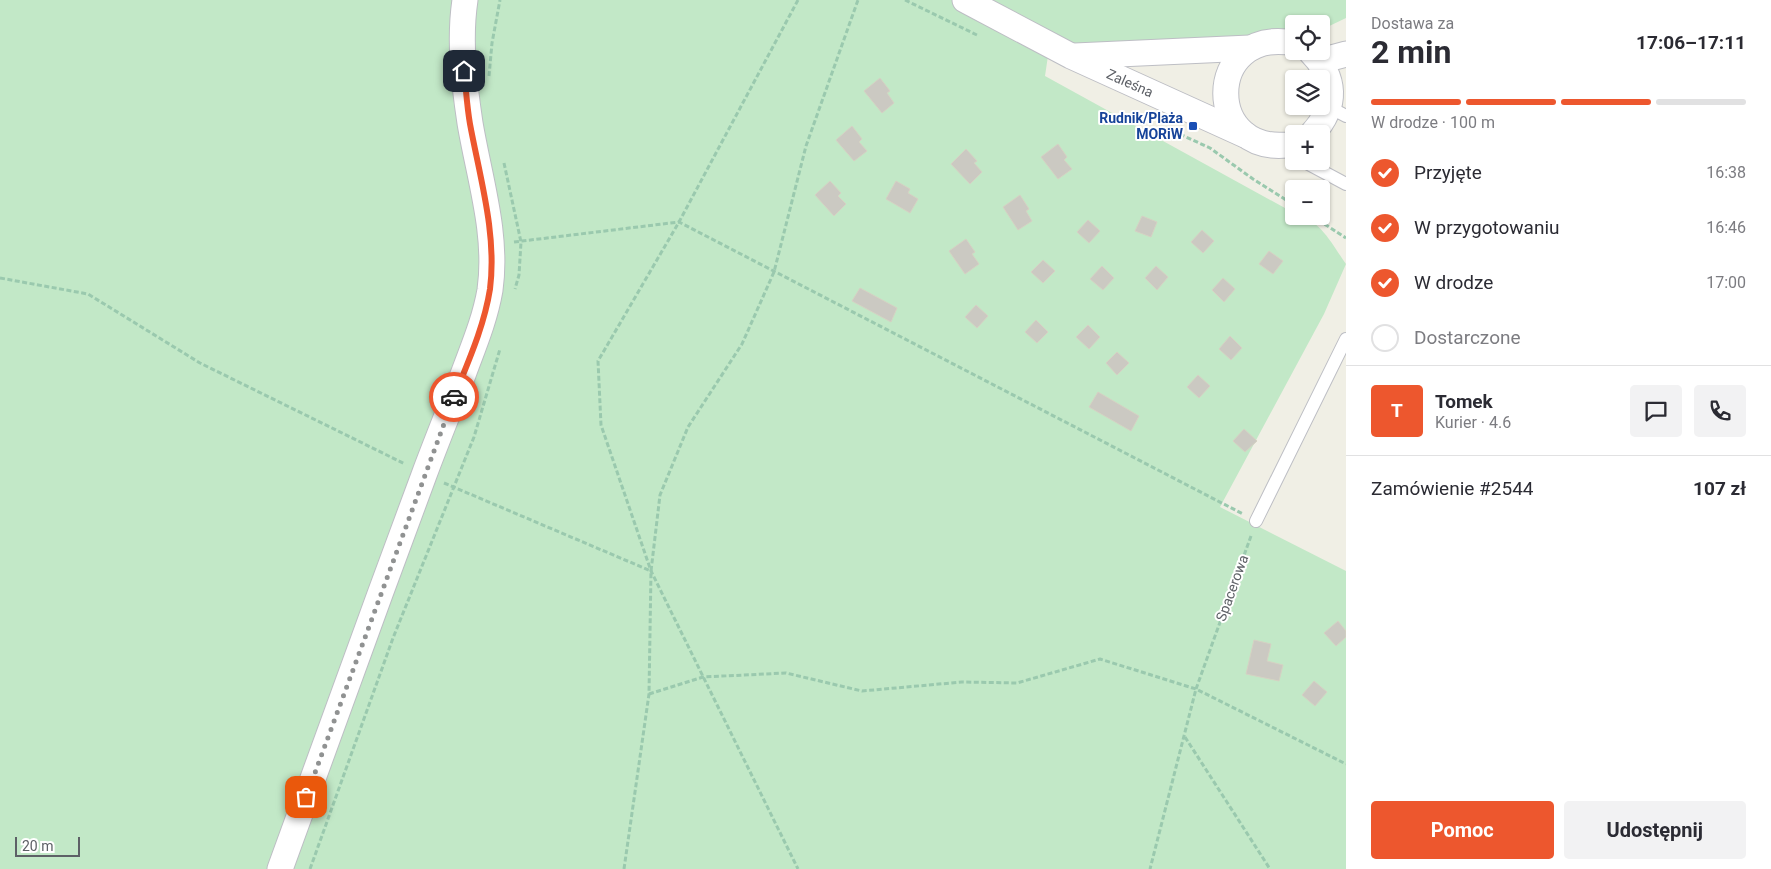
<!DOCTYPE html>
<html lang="pl">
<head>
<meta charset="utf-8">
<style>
  :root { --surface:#fff; --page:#f2f2f3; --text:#2b2b33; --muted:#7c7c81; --line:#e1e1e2; --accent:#ed572e }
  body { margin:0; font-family:Roboto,sans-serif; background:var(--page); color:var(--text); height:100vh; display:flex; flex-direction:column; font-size:19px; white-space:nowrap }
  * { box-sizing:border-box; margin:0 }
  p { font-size:16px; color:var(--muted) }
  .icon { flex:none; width:28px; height:28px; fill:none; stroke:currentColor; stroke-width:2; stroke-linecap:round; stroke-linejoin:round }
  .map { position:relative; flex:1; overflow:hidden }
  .panel { display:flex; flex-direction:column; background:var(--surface); width:425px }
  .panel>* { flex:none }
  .controls { position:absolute; left:1285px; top:15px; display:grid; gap:10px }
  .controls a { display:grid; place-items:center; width:45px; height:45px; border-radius:5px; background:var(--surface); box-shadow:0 1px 4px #0004; font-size:25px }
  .scale { position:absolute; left:15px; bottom:12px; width:65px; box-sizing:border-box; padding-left:5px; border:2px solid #5d6066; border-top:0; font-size:14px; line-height:18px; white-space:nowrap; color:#5d6066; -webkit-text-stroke:4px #fff; paint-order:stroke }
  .pin { position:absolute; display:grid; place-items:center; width:42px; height:42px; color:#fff; margin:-21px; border-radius:10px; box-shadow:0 2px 8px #0006 }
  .courier { position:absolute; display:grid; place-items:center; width:50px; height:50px; margin:-25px; border:4px solid #ed572e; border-radius:50%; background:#fff; color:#222; box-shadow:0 1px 6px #0007 }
  .summary em { font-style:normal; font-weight:700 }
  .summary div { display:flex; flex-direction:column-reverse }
  .summary { display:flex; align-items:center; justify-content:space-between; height:85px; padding:0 25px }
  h1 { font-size:32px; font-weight:700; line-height:38px }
  .bar { display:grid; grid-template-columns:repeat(4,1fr); gap:8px 5px; align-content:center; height:60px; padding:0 25px }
  .bar i { height:6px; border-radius:4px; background:var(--line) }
  .bar .selected { background:var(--accent) }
  .bar p { grid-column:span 4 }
  .line { display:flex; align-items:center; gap:12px; padding:0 25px; border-top:1px solid var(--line) }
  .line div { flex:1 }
  .round { display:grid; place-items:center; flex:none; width:52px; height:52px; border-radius:5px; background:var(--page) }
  ol { padding:0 25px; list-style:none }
  li { display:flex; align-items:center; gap:15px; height:55px }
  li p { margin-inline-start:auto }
  li .icon { padding:5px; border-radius:50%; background:var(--accent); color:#fff; stroke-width:4 }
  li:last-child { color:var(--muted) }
  li i { width:28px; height:28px; border:2px solid var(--line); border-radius:50% }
  .action { display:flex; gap:10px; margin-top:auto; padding:10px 25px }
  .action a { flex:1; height:58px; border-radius:5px; background:var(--accent); color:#fff; font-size:20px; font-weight:700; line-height:58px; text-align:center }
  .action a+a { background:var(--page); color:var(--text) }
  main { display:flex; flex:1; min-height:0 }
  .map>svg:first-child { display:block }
  .green { fill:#c2e8c7 }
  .building { fill:#cbc9c2; stroke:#d5d2c3 }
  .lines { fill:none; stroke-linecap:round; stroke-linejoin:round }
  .service-casing { stroke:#bdbec4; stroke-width:14 }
  .minor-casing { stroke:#bdbec4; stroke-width:27 }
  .path { stroke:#9ac9ae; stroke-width:3; stroke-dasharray:5 2.5; stroke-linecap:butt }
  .service { stroke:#fff; stroke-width:12 }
  .minor { stroke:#fff; stroke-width:25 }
  .done { stroke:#909292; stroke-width:5; stroke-dasharray:0 9 }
  .route { stroke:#ed572e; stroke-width:6 }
  .transit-dot { fill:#1a4fb4; stroke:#fff; stroke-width:2 }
  .labels { text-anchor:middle; stroke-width:4; stroke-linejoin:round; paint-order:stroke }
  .street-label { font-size:14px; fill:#5d6066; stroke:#fff }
  .transit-label { font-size:14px; font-weight:bold; fill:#164399; stroke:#fff; text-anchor:end }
</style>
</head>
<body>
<main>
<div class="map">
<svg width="1346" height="869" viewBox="0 0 1346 869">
  <rect width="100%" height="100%" fill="#f0efe5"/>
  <path class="green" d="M 0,0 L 1346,0 L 1346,18 L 1321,30 L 1321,24 L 1294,24 L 1294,34 L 1049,49 L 1045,76 L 1294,213 L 1294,216 C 1319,216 1333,246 1346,264 L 1324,314 L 1220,507 L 1346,571 L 1346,869 L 0,869 Z"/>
  <g class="building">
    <path d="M 880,78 L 890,91 L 887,93 L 894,103 L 882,113 L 864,91 Z"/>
    <path d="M 852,126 L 862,139 L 859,142 L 867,151 L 854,161 L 836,140 Z"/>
    <path d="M 1058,144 L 1067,157 L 1064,160 L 1072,169 L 1058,179 L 1041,157 Z"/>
    <path d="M 966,149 L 977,161 L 974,163 L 982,172 L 970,184 L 951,164 Z"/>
    <path d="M 830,181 L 841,193 L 838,196 L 846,204 L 834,216 L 815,195 Z"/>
    <path d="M 896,181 L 910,189 L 908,193 L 918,199 L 910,213 L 886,199 Z"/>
    <path d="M 1020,195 L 1029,209 L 1026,211 L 1032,221 L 1018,230 L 1003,207 Z"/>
    <path d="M 1142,216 L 1157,222 L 1151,237 L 1135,231 Z"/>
    <path d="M 1088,220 L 1100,231 L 1089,243 L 1077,232 Z"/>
    <path d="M 1202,230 L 1214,241 L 1203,253 L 1191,242 Z"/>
    <path d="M 966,239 L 975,252 L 972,254 L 979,264 L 965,274 L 949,251 Z"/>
    <path d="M 1269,251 L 1283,261 L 1273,274 L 1259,264 Z"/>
    <path d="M 1043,260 L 1055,271 L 1043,283 L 1031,272 Z"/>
    <path d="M 1102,266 L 1114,278 L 1103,290 L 1090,279 Z"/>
    <path d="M 1156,266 L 1168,277 L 1157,290 L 1145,278 Z"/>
    <path d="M 1223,278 L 1235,289 L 1224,302 L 1212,290 Z"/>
    <path d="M 860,288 L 897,308 L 891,322 L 852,301 Z"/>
    <path d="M 976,305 L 988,316 L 977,328 L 965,317 Z"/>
    <path d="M 1036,320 L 1048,332 L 1037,343 L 1025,332 Z"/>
    <path d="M 1088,325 L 1100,337 L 1089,349 L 1076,337 Z"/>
    <path d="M 1230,336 L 1242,348 L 1231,360 L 1219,349 Z"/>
    <path d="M 1117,352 L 1129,363 L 1117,375 L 1106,363 Z"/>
    <path d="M 1198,375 L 1210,386 L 1199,398 L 1187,387 Z"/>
    <path d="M 1098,392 L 1139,416 L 1131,431 L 1089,407 Z"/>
    <path d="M 1244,429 L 1257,441 L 1245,452 L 1233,441 Z"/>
    <path d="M 1338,621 L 1346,631 L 1346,637 L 1336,646 L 1324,633 Z"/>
    <path d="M 1254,640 L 1271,644 L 1267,661 L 1283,665 L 1279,681 L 1246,674 Z"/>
    <path d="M 1314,681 L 1327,692 L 1315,706 L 1302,695 Z"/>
  </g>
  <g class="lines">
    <defs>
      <g id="service">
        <path d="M 1329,107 L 1346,116"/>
        <path d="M 1303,161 L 1346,184"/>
        <path d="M 1256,521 L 1346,339"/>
      </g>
      <g id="minor">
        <path d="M 965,0 L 1071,56 L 1245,135"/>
        <path d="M 1294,43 C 1203,26 1203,160 1294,144"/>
        <path d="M 1310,51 C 1336,77 1338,106 1312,134"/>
        <path d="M 1075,56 L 1250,48"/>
        <path d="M 1320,61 L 1346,54"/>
        <path d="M 280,869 C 328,738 375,606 424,475 C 437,440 451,406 464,372 C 474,345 485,319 490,290 C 498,234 479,177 470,123 C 464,83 459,40 465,0"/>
      </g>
    </defs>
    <use href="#service" class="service-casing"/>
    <use href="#minor" class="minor-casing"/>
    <g class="path">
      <path d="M 798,0 L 679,222 L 598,361 L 601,425 L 651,571 L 798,869"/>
      <path d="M 905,0 L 977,35"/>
      <path d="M 489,76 L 492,43 L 500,0"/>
      <path d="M 1173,131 L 1210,148 L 1253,179 L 1294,205"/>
      <path d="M 504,163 L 521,242 L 519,275 L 515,289"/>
      <path d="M 1312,216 L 1346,238"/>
      <path d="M 514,242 L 679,222 L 1243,514"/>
      <path d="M 0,278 L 88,294 L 200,363 L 405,464"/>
      <path d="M 444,483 L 651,571"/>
      <path d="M 1251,536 L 1196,689 L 1346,764"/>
      <path d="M 649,694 L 703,677 L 786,673 L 862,691 L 962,682 L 1017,683 L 1100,659 L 1196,689 L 1150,869"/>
      <path d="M 1185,737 L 1270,869"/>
      <path d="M 310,869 L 393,638 L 474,437 L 500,349"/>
      <path d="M 624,869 L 649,694 L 651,571 L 660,495 L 688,427 L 742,344 L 774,272 L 806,146 L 858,0"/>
    </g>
    <use href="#service" class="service"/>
    <use href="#minor" class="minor"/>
  </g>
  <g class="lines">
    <path class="done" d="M 306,797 L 454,397"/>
    <path class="route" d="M 454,397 C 468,362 484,327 490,289 C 497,234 480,178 470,124 C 467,107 466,89 464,71"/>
  </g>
  <rect class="transit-dot" x="1188" y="121" width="10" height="10" rx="2.5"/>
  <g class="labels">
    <g class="street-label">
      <text transform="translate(1130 83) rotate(24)" y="5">Zaleśna</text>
      <text transform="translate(1232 588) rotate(-70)" y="5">Spacerowa</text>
    </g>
    <g class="transit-label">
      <text x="1183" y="123">Rudnik/Plaża<tspan x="1183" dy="16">MORiW</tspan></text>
    </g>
  </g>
</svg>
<div class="controls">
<a><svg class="icon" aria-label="locate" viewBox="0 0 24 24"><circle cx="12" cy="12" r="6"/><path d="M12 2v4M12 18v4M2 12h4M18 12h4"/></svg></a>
<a><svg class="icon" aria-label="layers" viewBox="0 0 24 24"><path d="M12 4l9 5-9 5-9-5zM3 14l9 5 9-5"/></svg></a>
<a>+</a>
<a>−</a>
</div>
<div class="scale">20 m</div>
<div class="pin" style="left:306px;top:797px;background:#ea580c"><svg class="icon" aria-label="bag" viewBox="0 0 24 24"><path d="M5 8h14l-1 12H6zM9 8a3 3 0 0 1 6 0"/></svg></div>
<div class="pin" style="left:464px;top:71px;background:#1f2937"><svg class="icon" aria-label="home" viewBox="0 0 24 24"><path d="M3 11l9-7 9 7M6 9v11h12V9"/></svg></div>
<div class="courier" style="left:454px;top:397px"><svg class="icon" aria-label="car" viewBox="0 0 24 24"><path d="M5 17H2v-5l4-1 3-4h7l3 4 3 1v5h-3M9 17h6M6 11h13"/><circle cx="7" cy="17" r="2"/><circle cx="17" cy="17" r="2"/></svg></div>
</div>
<section class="panel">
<div class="summary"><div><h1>2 min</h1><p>Dostawa za</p></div><em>17:06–17:11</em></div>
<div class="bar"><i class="selected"></i><i class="selected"></i><i class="selected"></i><i></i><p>W drodze · 100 m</p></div>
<ol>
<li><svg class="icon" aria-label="check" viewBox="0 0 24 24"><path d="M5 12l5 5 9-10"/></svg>Przyjęte<p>16:38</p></li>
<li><svg class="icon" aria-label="check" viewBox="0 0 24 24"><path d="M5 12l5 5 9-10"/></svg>W przygotowaniu<p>16:46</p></li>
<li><svg class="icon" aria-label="check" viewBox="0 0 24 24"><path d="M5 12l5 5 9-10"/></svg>W drodze<p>17:00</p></li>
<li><i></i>Dostarczone</li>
</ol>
<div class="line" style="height:90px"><b class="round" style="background:var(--accent);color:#fff">T</b><div><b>Tomek</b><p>Kurier · 4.6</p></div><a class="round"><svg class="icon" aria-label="chat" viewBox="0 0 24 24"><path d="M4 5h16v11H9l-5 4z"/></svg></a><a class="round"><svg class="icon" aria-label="phone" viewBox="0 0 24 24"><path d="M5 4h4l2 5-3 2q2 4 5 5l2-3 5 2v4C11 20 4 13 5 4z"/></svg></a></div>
<div class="line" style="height:65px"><div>Zamówienie #2544</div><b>107 zł</b></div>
<div class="action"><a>Pomoc</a><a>Udostępnij</a></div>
</section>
</main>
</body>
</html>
